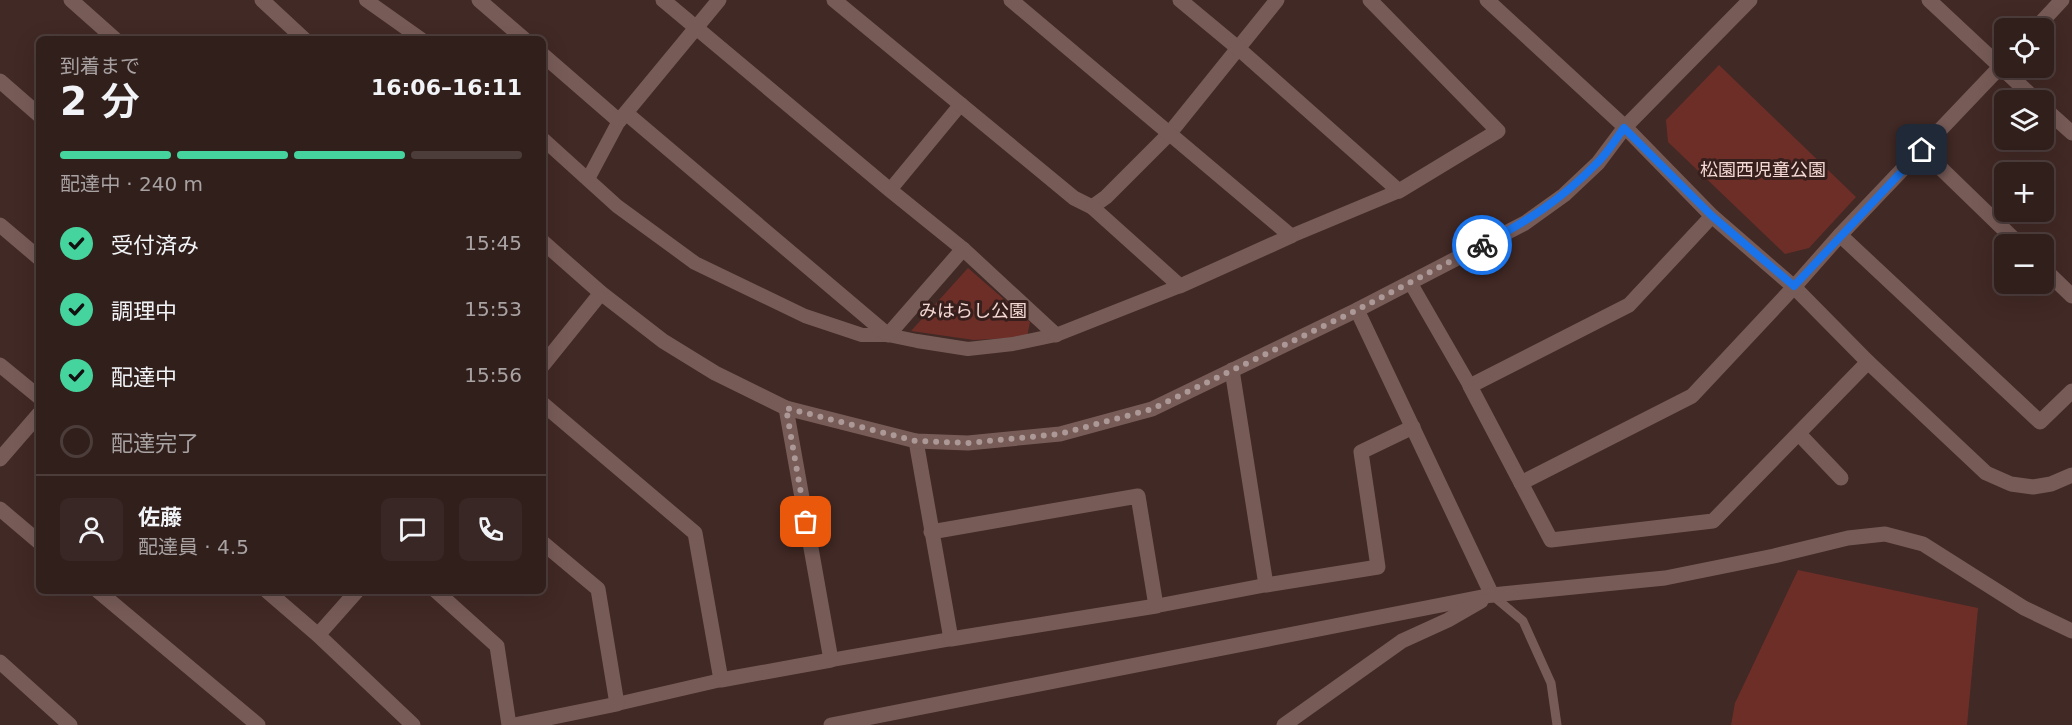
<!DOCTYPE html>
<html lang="ja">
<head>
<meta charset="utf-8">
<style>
  :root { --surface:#311f1c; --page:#392725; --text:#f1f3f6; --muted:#a8a2a3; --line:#4c3d3b; --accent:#46d49e }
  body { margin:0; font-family:"DejaVu Sans","Noto Sans JP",sans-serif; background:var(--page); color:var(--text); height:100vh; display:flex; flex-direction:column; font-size:22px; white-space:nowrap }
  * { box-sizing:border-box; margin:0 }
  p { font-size:20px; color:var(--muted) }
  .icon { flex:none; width:33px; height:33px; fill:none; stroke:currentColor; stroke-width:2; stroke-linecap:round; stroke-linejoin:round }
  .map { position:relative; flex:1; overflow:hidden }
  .details { position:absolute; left:36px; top:36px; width:510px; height:558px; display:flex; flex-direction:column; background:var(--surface); border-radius:9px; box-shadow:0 6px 24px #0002,0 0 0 2px var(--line) }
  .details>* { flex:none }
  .controls { position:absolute; left:1994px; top:18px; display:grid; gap:12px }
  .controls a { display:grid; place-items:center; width:60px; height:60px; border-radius:9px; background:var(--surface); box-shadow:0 6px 24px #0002,0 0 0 2px var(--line); font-size:30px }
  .pin { position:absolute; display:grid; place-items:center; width:51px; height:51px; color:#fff; margin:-26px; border-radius:12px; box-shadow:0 3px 9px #0006 }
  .courier { position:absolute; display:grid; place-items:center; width:60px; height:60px; margin:-30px; border:4px solid #1a73e8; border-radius:50%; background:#fff; color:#222; box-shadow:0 2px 8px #0007 }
  .summary em { font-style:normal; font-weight:600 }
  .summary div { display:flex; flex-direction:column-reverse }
  .summary { display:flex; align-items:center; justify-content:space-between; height:102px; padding:0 24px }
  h1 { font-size:39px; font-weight:600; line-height:45px }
  .bar { display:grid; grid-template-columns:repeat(4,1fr); gap:9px 6px; align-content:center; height:72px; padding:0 24px }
  .bar i { height:8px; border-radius:4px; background:var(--line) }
  .bar .selected { background:var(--accent) }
  .bar p { grid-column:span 4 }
  .line { display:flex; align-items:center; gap:15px; padding:0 24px; border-top:2px solid var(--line) }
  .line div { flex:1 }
  .round { display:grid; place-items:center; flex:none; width:63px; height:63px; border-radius:9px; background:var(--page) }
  ol { padding:0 24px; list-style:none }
  li { display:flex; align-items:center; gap:18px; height:66px }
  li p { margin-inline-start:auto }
  li .icon { padding:6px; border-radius:50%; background:var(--accent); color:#111; stroke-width:4 }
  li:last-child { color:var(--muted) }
  li i { width:33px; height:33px; border:3px solid var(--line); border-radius:50% }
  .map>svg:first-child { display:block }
  .green { fill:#6d2e28 }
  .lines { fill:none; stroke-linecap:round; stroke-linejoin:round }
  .service { stroke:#775b57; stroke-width:9 }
  .pedestrian { stroke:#775b57; stroke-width:14 }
  .minor { stroke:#775b57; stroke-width:15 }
  .tertiary { stroke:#775b57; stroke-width:15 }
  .done { stroke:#ac9997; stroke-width:6; stroke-dasharray:0 10.8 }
  .route { stroke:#1a73e8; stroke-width:8 }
  .labels { text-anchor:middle; stroke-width:6; stroke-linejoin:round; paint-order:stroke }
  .park-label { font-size:18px; fill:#f4d8d4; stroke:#361f1c }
</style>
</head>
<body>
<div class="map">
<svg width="2072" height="725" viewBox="0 0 2072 725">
  <rect width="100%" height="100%" fill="#412925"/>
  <g class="green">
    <path d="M 1719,65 L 1856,197 L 1809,248 L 1785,254 L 1668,142 L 1666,120 Z"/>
    <path d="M 968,268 L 1030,322 L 1027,337 L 974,340 L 911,331 Z"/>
    <path d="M 1798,570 L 1978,608 L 1967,725 L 1731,725 L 1735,703 Z"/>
  </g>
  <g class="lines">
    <path class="service" d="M 1492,595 L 1523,621 L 1551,683 L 1557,725"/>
    <g class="pedestrian">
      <path d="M 366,0 L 421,39"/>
      <path d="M 543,139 L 617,206 L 695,263 L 805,316 L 862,335 L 888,335 L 917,341 L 968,349 L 1013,344 L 1056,335 L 1180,286"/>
      <path d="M 588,179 L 619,121"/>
      <path d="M 890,190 L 961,104"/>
      <path d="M 1291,236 L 1399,191"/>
      <path d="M 1410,282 L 1470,386"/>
      <path d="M 1156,606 L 1266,585"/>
      <path d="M 831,660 L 951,639"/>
      <path d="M 617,704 L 721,680"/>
    </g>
    <g class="minor">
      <path d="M 71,0 L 115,39"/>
      <path d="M 479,0 L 524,39"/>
      <path d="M 663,0 L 890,190 L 963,249 L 1056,335"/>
      <path d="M 834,0 L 1074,198 L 1092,207 L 1106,197 L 1169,134 L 1277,0"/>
      <path d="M 1011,0 L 1291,236 L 1180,286 L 1092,207"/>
      <path d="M 1180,0 L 1239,49 L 1399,191 L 1498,131 L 1370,0"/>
      <path d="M 2036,28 L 2062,0"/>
      <path d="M 543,55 L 619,121 L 719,0"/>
      <path d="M 0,81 L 39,115"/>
      <path d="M 626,113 L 888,335 L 963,249"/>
      <path d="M 1922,150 L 2019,244"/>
      <path d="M 1712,216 L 1629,305 L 1470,386 L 1551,540 L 1713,521 L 1868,362"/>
      <path d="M 0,225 L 39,258"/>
      <path d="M 1840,235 L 2040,422 L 2072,391"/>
      <path d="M 2043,268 L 2072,296"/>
      <path d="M 0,365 L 39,397"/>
      <path d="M 543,365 L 601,293"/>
      <path d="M 1232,370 L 1266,585 L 1378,567 L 1361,452 L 1413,427"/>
      <path d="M 543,404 L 695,533 L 721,680 L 831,660 L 786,408"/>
      <path d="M 1799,434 L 1841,478"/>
      <path d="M 916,441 L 951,639 L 1156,606 L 1138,496 L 931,532"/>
      <path d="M 1521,483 L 1692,396 L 1794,287"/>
      <path d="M 0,509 L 39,542"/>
      <path d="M 98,591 L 258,725"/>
      <path d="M 267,591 L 318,635 L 413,725"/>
      <path d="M 436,591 L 497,646 L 509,725"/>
      <path d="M 318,635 L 357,591"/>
      <path d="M 514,725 L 617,704 L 598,589 L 543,543"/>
    </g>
    <g class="tertiary">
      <path d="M 262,0 L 304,39"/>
      <path d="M 1487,0 L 1625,127 L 1712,216 L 1794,287 L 1868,362 L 1986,473 L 2011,484 L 2033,487 L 2051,484 L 2072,475"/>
      <path d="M 1929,0 L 2036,100"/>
      <path d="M 2043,107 L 2072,133"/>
      <path d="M 543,242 L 601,293 L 663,341 L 715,373 L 786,408 L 916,441 L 968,443 L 1060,434 L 1152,409 L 1357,310 L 1525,223 L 1564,195 L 1598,163 L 1625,127 L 1750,0"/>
      <path d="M 1794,287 L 1840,235 L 2000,67"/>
      <path d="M 1357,310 L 1492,595"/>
      <path d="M 0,459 L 39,414"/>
      <path d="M 0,662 L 70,725"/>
      <path d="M 831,725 L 1492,595 L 1665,578 L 1774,556 L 1848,538 L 1885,534 L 1923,544 L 2024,608 L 2072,631"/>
      <path d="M 1284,725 L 1402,641 L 1448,620 L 1481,601"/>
    </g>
  </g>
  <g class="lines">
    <path class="done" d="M 806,522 L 786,408 L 916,441 L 968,443 L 1060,434 L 1152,409 L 1357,310 L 1482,245"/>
    <path class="route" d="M 1482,245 C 1526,222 1561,200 1596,164 C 1607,154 1615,140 1624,128 L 1712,216 L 1794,286 L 1922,150"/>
  </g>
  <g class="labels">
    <g class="park-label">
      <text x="1763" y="176">松園西児童公園</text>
      <text x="973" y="317">みはらし公園</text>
    </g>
  </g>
</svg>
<div class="controls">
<a><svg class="icon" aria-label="locate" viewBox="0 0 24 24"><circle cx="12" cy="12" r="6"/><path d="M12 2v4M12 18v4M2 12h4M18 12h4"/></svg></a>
<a><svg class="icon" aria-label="layers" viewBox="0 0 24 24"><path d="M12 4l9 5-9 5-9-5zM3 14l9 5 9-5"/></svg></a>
<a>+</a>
<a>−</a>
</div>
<div class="pin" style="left:806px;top:522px;background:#ea580c"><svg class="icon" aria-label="bag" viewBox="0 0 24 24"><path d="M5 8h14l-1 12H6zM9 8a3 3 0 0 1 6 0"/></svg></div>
<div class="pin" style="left:1922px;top:150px;background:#1f2937"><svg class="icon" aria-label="home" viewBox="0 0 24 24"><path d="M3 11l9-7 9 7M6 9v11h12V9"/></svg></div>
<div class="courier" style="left:1482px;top:245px"><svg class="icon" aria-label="bike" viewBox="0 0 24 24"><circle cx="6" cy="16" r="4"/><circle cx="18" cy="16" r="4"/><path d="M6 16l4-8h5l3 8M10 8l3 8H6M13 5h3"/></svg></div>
<section class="details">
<div class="summary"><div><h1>2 分</h1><p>到着まで</p></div><em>16:06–16:11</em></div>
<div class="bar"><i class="selected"></i><i class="selected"></i><i class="selected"></i><i></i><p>配達中 · 240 m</p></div>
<ol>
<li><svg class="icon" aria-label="check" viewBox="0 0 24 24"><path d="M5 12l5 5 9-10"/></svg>受付済み<p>15:45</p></li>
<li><svg class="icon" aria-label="check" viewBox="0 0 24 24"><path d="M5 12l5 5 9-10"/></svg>調理中<p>15:53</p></li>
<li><svg class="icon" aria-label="check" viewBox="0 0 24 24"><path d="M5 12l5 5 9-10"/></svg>配達中<p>15:56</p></li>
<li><i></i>配達完了</li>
</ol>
<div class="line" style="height:108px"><a class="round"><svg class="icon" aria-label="person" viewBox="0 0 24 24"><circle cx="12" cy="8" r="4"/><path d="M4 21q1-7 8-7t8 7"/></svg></a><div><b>佐藤</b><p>配達員 · 4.5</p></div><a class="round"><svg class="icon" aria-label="chat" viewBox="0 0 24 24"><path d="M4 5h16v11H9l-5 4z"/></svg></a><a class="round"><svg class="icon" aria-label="phone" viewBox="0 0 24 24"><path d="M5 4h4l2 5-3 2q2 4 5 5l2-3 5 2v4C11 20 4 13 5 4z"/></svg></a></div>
</section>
</div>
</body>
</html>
